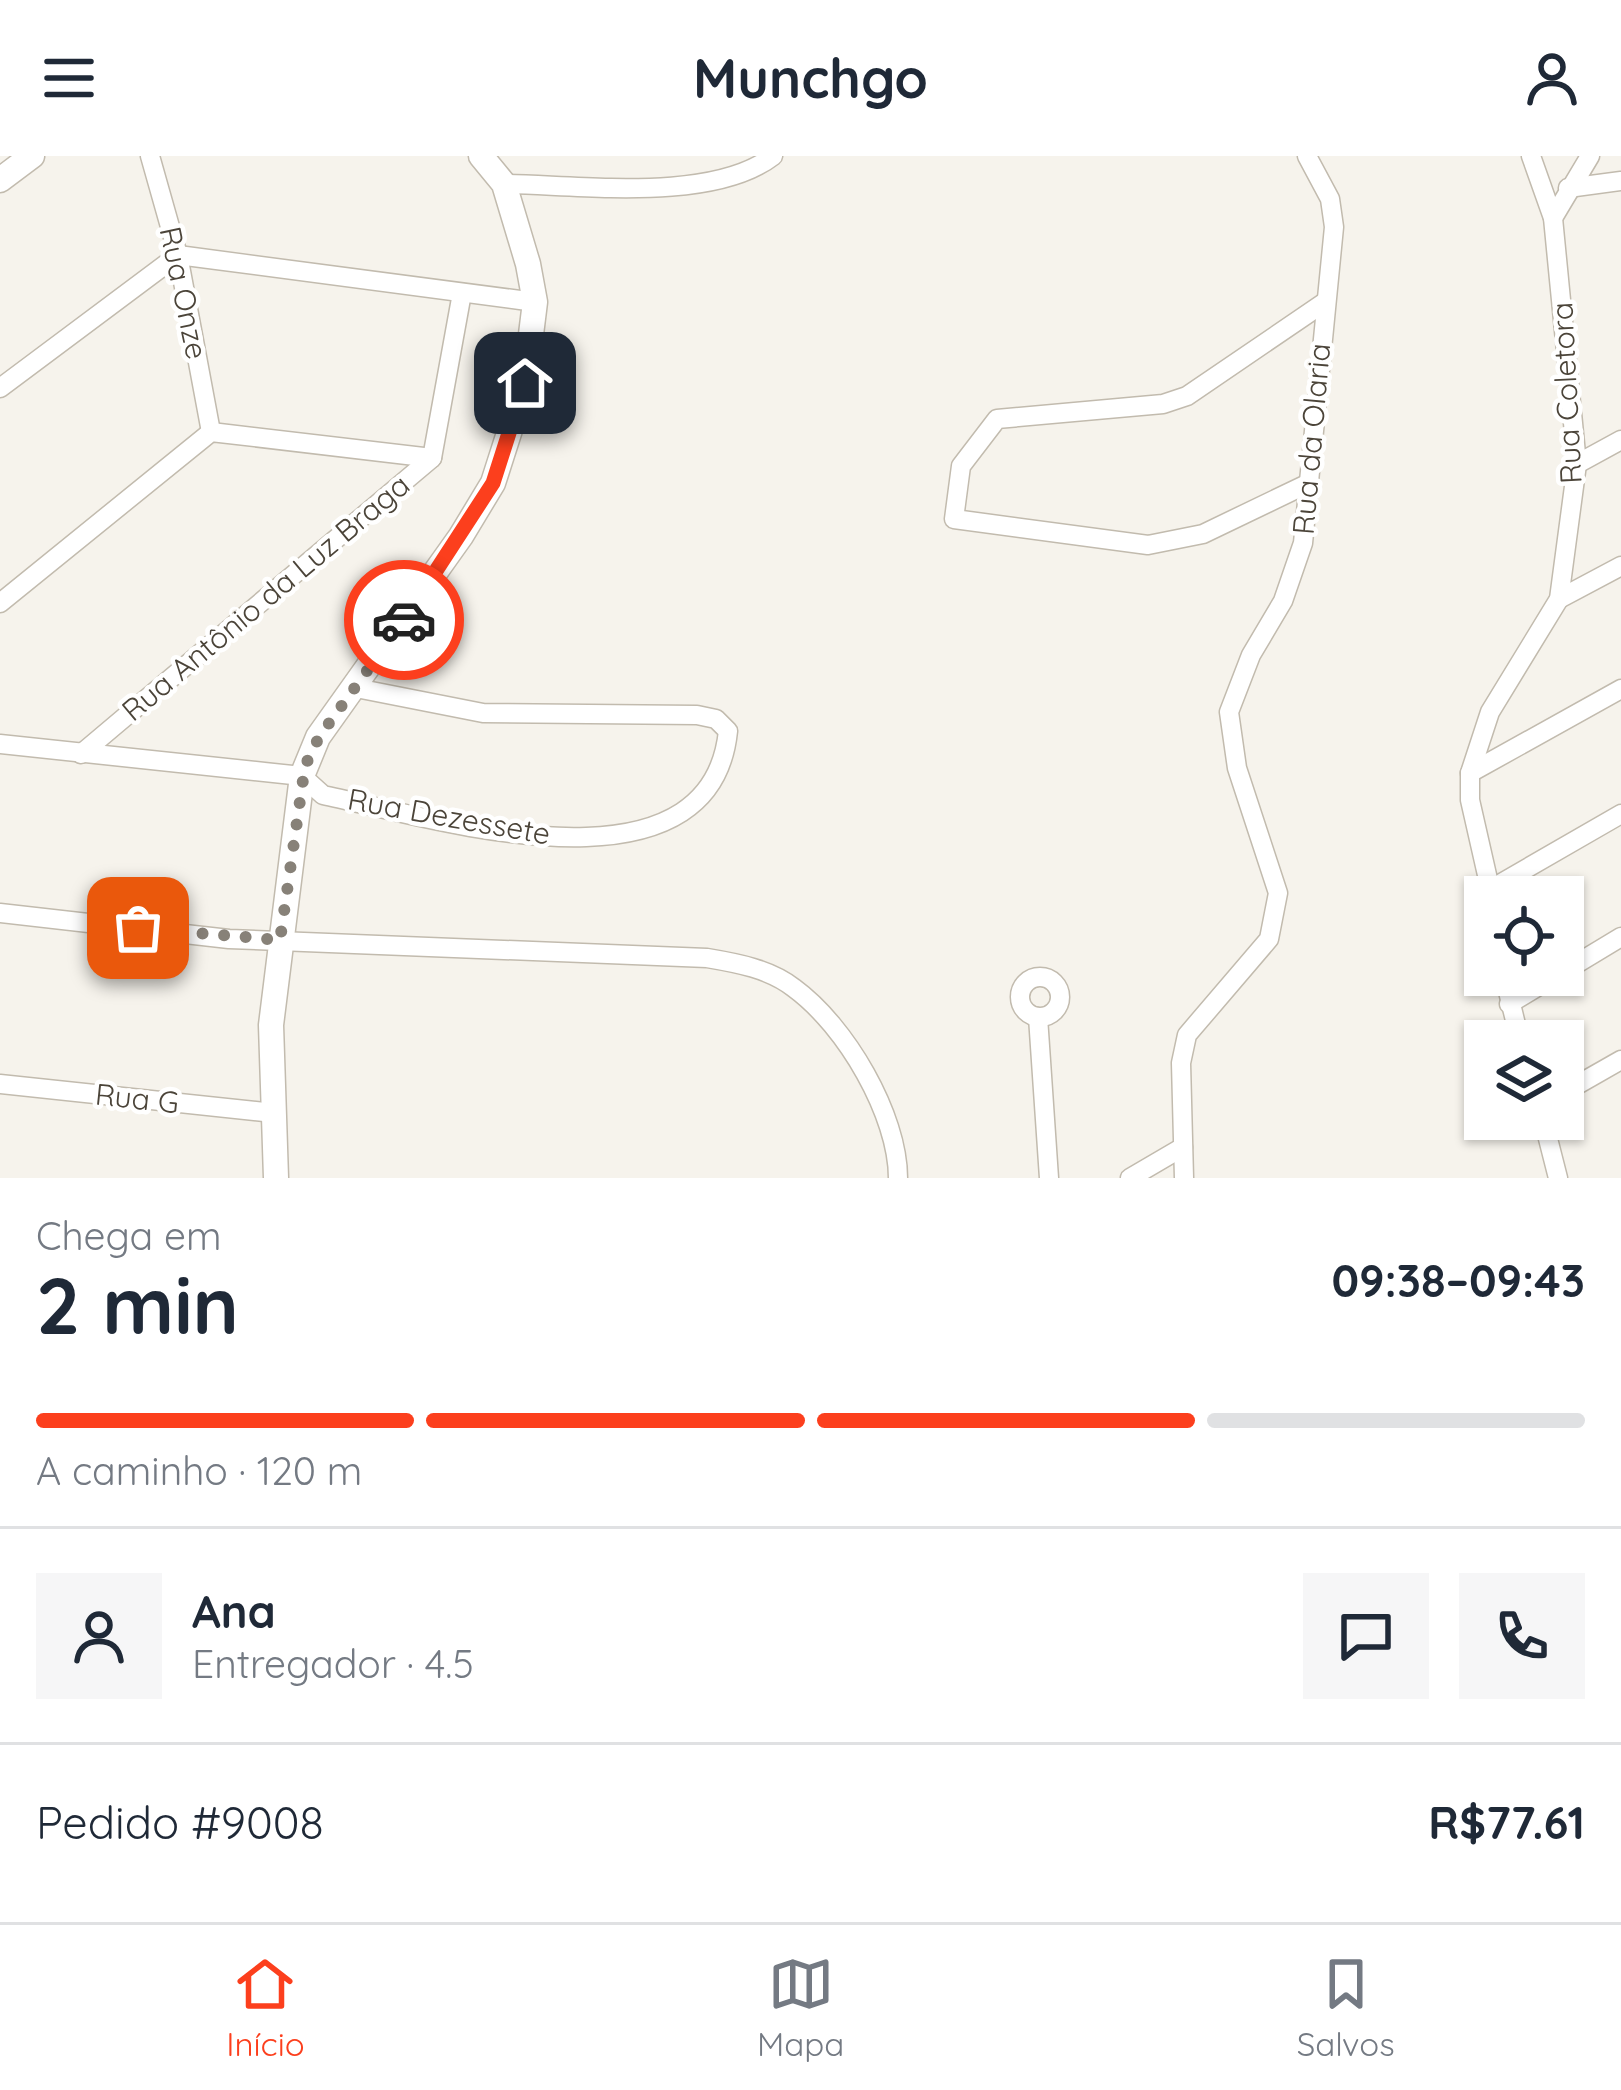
<!DOCTYPE html>
<html lang="pt">
<head>
<meta charset="utf-8">
<style>
  :root { --surface:#fff; --page:#f6f6f7; --text:#1f2937; --muted:#747a83; --line:#e0e1e3; --accent:#fc3f1d }
  body { margin:0; font-family:Quicksand,sans-serif; background:var(--page); color:var(--text); height:100vh; display:flex; flex-direction:column; font-size:45px; white-space:nowrap }
  * { box-sizing:border-box; margin:0 }
  p { font-size:39px; color:var(--muted) }
  .icon { flex:none; width:66px; height:66px; fill:none; stroke:currentColor; stroke-width:2; stroke-linecap:round; stroke-linejoin:round }
  .map { position:relative; height:1022px; overflow:hidden }
  .drawer { display:flex; flex-direction:column; background:var(--surface); flex:1 }
  .drawer>* { flex:none }
  .fabs { position:absolute; left:1464px; top:720px; display:grid; gap:24px }
  .fabs a { display:grid; place-items:center; width:120px; height:120px; border-radius:0px; background:var(--surface); box-shadow:0 3px 9px #0004; font-size:60px }
  .pin { position:absolute; display:grid; place-items:center; width:102px; height:102px; color:#fff; margin:-51px; border-radius:24px; box-shadow:0 6px 18px #0006 }
  .courier { position:absolute; display:grid; place-items:center; width:120px; height:120px; margin:-60px; border:9px solid #fc3f1d; border-radius:50%; background:#fff; color:#222; box-shadow:0 3px 15px #0007 }
  .summary em { font-style:normal; font-weight:700 }
  .summary div { display:flex; flex-direction:column-reverse }
  .summary { display:flex; align-items:center; justify-content:space-between; height:204px; padding:0 36px }
  h1 { font-size:78px; font-weight:700; line-height:90px }
  .bar { display:grid; grid-template-columns:repeat(4,1fr); gap:18px 12px; align-content:center; height:144px; padding:0 36px }
  .bar i { height:15px; border-radius:9px; background:var(--line) }
  .bar .on { background:var(--accent) }
  .bar p { grid-column:span 4 }
  .line { display:flex; align-items:center; gap:30px; padding:0 36px; border-top:3px solid var(--line) }
  .line div { flex:1 }
  .round { display:grid; place-items:center; flex:none; width:126px; height:126px; border-radius:0px; background:var(--page) }
  header { display:flex; justify-content:space-between; align-items:center; height:156px; padding:0 36px; background:var(--surface); font-size:54px; font-weight:700 }
  .tabs { display:flex; justify-content:space-around; align-items:center; height:168px; border-top:3px solid var(--line); background:var(--surface); font-size:33px; color:var(--muted) }
  .tabs a { display:grid; justify-items:center; gap:6px }
  .tabs .on { color:var(--accent) }
  .map>svg:first-child { display:block }
  .lines { fill:none; stroke-linecap:round; stroke-linejoin:round }
  .minor-casing { stroke:#c2bbae; stroke-width:21 }
  .tertiary-casing { stroke:#c2bbae; stroke-width:27 }
  .minor { stroke:#fff; stroke-width:18 }
  .tertiary { stroke:#fff; stroke-width:24 }
  .done { stroke:#878178; stroke-width:12; stroke-dasharray:0 21.6 }
  .route { stroke:#fc3f1d; stroke-width:15 }
  .labels { text-anchor:middle; stroke-width:9; stroke-linejoin:round; paint-order:stroke }
  .street-label { font-size:30px; fill:#4b4439; stroke:#fff }
</style>
</head>
<body>
<header><svg class="icon" aria-label="menu" viewBox="0 0 24 24"><path d="M4 6h16M4 12h16M4 18h16"/></svg>Munchgo<svg class="icon" aria-label="person" viewBox="0 0 24 24"><circle cx="12" cy="8" r="4"/><path d="M4 21q1-7 8-7t8 7"/></svg></header>
<div class="map">
<svg width="1621" height="1022" viewBox="0 0 1621 1022">
  <rect width="100%" height="100%" fill="#f6f3ec"/>
  <g class="lines">
    <defs>
      <g id="minor">
        <path d="M 150,0 L 178,99 L 211,276"/>
        <path d="M 504,28 C 579,29 712,47 773,0"/>
        <path d="M 1568,32 L 1621,25"/>
        <path d="M 1553,62 L 1590,0"/>
        <path d="M 0,232 L 178,99 L 535,146"/>
        <path d="M 1577,308 L 1621,284"/>
        <path d="M 1309,327 L 1203,378 L 1148,389 L 954,363 L 961,310 L 997,263 L 1163,248 L 1187,240 L 1325,146"/>
        <path d="M 1559,443 L 1621,410"/>
        <path d="M 0,447 L 211,276 L 432,302"/>
        <path d="M 0,588 L 302,620 L 323,639 C 428,661 710,750 728,575 L 716,563 L 697,559 L 483,557 L 356,532"/>
        <path d="M 81,598 L 432,302 L 462,137"/>
        <path d="M 1470,617 L 1621,533"/>
        <path d="M 1491,733 L 1621,658"/>
        <path d="M 1492,741 L 1470,644 L 1470,617 L 1490,556 L 1559,443 L 1577,308 L 1553,62 L 1531,0"/>
        <path d="M 0,757 L 229,783 L 707,802 C 737,807 770,813 794,832 C 846,870 898,959 898,1022"/>
        <path d="M 1563,816 L 1621,781"/>
        <path d="M 1504,819 L 1520,885"/>
        <circle cx="1040" cy="841" r="20"/>
        <path d="M 1509,848 L 1557,819"/>
        <path d="M 1038,861 L 1049,1022"/>
        <path d="M 0,928 L 274,957"/>
        <path d="M 1563,937 L 1621,904"/>
        <path d="M 1543,963 L 1558,1022"/>
        <path d="M 1130,1022 L 1183,991"/>
        <path d="M 1184,1022 L 1181,907 L 1187,879 L 1269,783 L 1278,737 L 1237,612 L 1229,556 L 1251,499 L 1283,445 L 1303,387 L 1334,71 L 1330,43 L 1307,0"/>
      </g>
      <g id="tertiary">
        <path d="M 0,24 L 32,0"/>
        <path d="M 276,1022 L 271,869 L 302,620 L 318,581 L 461,380 L 493,327 L 525,227 L 535,146 L 528,108 L 504,28 L 481,0"/>
      </g>
    </defs>
    <use href="#minor" class="minor-casing"/>
    <use href="#tertiary" class="tertiary-casing"/>
    <use href="#minor" class="minor"/>
    <use href="#tertiary" class="tertiary"/>
  </g>
  <g class="lines">
    <path class="done" d="M 138,772 L 280,784 L 305,610 L 319,581 L 404,464"/>
    <path class="route" d="M 404,464 L 493,327 L 525,227"/>
  </g>
  <g class="labels">
    <g class="street-label">
      <text transform="translate(183 137) rotate(78)" y="10">Rua Onze</text>
      <text transform="translate(1567 237) rotate(-93)" y="10">Rua Coletora</text>
      <text transform="translate(1312 283) rotate(-85)" y="10">Rua da Olaria</text>
      <text transform="translate(266 442) rotate(-40)" y="10">Rua Antônio da Luz Braga</text>
      <text transform="translate(449 661) rotate(10)" y="10">Rua Dezessete</text>
      <text transform="translate(137 943) rotate(6)" y="10">Rua G</text>
    </g>
  </g>
</svg>
<div class="fabs">
<a><svg class="icon" aria-label="locate" viewBox="0 0 24 24"><circle cx="12" cy="12" r="6"/><path d="M12 2v4M12 18v4M2 12h4M18 12h4"/></svg></a>
<a><svg class="icon" aria-label="layers" viewBox="0 0 24 24"><path d="M12 4l9 5-9 5-9-5zM3 14l9 5 9-5"/></svg></a>
</div>
<div class="pin" style="left:138px;top:772px;background:#ea580c"><svg class="icon" aria-label="bag" viewBox="0 0 24 24"><path d="M5 8h14l-1 12H6zM9 8a3 3 0 0 1 6 0"/></svg></div>
<div class="pin" style="left:525px;top:227px;background:#1f2937"><svg class="icon" aria-label="home" viewBox="0 0 24 24"><path d="M3 11l9-7 9 7M6 9v11h12V9"/></svg></div>
<div class="courier" style="left:404px;top:464px"><svg class="icon" aria-label="car" viewBox="0 0 24 24"><path d="M5 17H2v-5l4-1 3-4h7l3 4 3 1v5h-3M9 17h6M6 11h13"/><circle cx="7" cy="17" r="2"/><circle cx="17" cy="17" r="2"/></svg></div>
</div>
<section class="drawer">
<div class="summary"><div><h1>2 min</h1><p>Chega em</p></div><em>09:38–09:43</em></div>
<div class="bar"><i class="on"></i><i class="on"></i><i class="on"></i><i></i><p>A caminho · 120 m</p></div>
<div class="line" style="height:216px"><a class="round"><svg class="icon" aria-label="person" viewBox="0 0 24 24"><circle cx="12" cy="8" r="4"/><path d="M4 21q1-7 8-7t8 7"/></svg></a><div><b>Ana</b><p>Entregador · 4.5</p></div><a class="round"><svg class="icon" aria-label="chat" viewBox="0 0 24 24"><path d="M4 5h16v11H9l-5 4z"/></svg></a><a class="round"><svg class="icon" aria-label="phone" viewBox="0 0 24 24"><path d="M5 4h4l2 5-3 2q2 4 5 5l2-3 5 2v4C11 20 4 13 5 4z"/></svg></a></div>
<div class="line" style="height:156px"><div>Pedido #9008</div><b>R$77.61</b></div>
</section>
<nav class="tabs">
<a class="on"><svg class="icon" aria-label="home" viewBox="0 0 24 24"><path d="M3 11l9-7 9 7M6 9v11h12V9"/></svg>Início</a>
<a><svg class="icon" aria-label="map" viewBox="0 0 24 24"><path d="M3 6l6-2 6 2 6-2v14l-6 2-6-2-6 2zM9 4v14M15 6v14"/></svg>Mapa</a>
<a><svg class="icon" aria-label="saved" viewBox="0 0 24 24"><path d="M7 4h10v16l-5-4-5 4z"/></svg>Salvos</a>
</nav>
</body>
</html>
